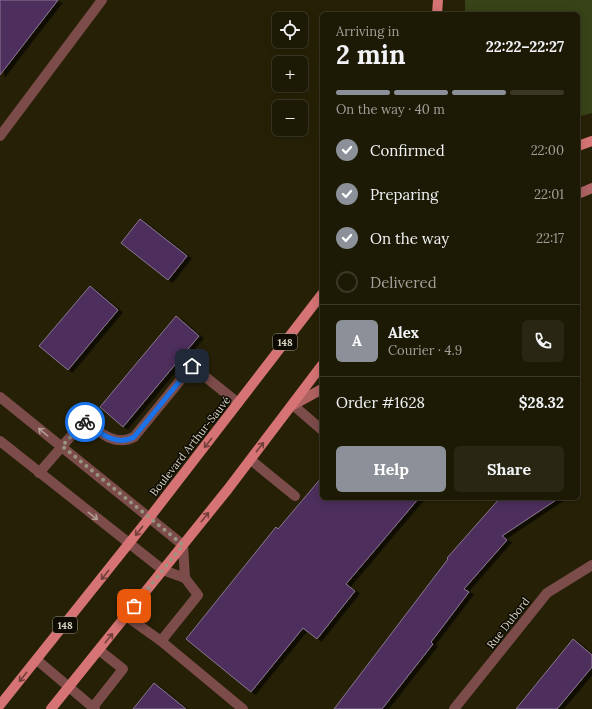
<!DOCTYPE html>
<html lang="en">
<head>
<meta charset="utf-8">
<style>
  :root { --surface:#1c1904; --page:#292613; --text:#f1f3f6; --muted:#a0a09a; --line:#3a3826; --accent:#8c9099 }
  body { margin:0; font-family:Lora,serif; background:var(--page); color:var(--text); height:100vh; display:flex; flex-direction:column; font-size:15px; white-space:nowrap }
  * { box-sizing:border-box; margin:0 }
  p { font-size:13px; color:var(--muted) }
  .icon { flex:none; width:22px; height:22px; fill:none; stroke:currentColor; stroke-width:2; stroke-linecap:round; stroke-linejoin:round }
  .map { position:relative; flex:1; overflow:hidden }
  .sheet { position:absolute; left:320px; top:12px; width:260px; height:488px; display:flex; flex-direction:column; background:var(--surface); border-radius:6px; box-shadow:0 2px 10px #0003,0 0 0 1px var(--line) }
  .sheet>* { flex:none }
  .fabs { position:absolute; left:272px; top:12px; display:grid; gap:8px }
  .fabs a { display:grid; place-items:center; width:36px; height:36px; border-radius:6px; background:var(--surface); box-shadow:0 2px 10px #0003,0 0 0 1px var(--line); font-size:20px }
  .pin { position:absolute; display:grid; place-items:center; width:34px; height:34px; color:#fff; margin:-17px; border-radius:8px; box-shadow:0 2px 6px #0006 }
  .courier { position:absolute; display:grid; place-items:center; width:40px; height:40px; margin:-20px; border:3px solid #1a73e8; border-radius:50%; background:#fff; color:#222; box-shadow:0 1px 5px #0007 }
  .headline em { font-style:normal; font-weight:800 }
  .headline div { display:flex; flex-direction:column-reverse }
  .headline { display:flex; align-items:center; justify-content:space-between; height:68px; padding:0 16px }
  h1 { font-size:26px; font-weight:800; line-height:30px }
  .bar { display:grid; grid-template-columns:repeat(4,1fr); gap:6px 4px; align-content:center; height:48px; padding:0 16px }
  .bar i { height:5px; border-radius:3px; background:var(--line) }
  .bar .active { background:var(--accent) }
  .bar p { grid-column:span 4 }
  .line { display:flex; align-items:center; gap:10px; padding:0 16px; border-top:1px solid var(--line) }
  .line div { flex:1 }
  .round { display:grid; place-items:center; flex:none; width:42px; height:42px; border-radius:6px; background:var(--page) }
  ol { padding:0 16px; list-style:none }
  li { display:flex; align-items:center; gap:12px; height:44px }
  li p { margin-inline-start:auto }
  li .icon { padding:4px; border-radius:50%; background:var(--accent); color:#fff; stroke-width:4 }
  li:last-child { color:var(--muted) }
  li i { width:22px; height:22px; border:2px solid var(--line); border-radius:50% }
  .cta { display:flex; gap:8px; margin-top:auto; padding:8px 16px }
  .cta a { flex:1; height:46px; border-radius:6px; background:var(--accent); color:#fff; font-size:16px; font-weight:800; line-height:46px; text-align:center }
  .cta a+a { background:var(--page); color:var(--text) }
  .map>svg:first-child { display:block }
  .green { fill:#384317 }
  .building { fill:#4d2e5c; stroke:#887790; filter:url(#shadow) }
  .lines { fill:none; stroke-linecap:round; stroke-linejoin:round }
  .lane { stroke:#7c4c4b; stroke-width:10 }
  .street { stroke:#7c4c4b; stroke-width:10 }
  .secondary { stroke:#af6262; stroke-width:10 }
  .primary { stroke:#d67374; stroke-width:10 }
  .oneway { stroke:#b29d93 }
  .oneway2 { stroke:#723f3b }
  .done { stroke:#989581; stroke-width:4; stroke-dasharray:0 7.2 }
  .route { stroke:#1a73e8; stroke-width:5 }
  .labels { text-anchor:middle; stroke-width:3; stroke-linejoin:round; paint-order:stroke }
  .shield { fill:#0d0b02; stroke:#9a9789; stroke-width:1 }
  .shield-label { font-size:10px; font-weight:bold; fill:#d6d3c3 }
  .street-label { font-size:11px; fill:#d6d3c3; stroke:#0d0b02 }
</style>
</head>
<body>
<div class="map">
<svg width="592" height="709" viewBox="0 0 592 709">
  <defs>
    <filter id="shadow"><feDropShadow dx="4.5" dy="2.5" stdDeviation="0" flood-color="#0009"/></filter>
  </defs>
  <rect width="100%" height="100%" fill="#262106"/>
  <path class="green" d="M 465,0 L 592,0 L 592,113 L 578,117 L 578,14 L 465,14 Z"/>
  <g class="building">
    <path d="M 0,0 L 58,0 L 0,75 Z"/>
    <path d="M 140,219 L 187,256 L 168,280 L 121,243 Z"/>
    <path d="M 90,286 L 118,310 L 68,370 L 39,346 Z"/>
    <path d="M 176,316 L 199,336 L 123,427 L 100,407 Z"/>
    <path d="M 322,477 L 322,498 L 419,498 L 346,584 L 355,591 L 317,639 L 303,628 L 251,692 L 186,639 L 276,527 L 278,529 Z"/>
    <path d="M 500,498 L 559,498 L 502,536 L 507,540 L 464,589 L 469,592 L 431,642 L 433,644 L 382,709 L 334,709 L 448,559 L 447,558 Z"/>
    <path d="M 573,639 L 592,655 L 592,667 L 557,709 L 516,709 Z"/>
    <path d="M 154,683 L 186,709 L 133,709 Z"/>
  </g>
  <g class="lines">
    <g class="lane">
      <path d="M 0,136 L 102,0"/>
      <path d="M 0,397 L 183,545 L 185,578"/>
      <path d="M 293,405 L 322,430"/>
      <path d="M 0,441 L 163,570 L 185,578 L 198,595 L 161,641 L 126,616"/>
      <path d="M 251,460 L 295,496"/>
      <path d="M 39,473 L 84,421 C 99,432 115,447 134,437 L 192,366 L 238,403"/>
      <path d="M 161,641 L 243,709"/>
      <path d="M 37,660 L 95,709"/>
      <path d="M 93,707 L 123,669 L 99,650"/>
    </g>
    <path class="street" d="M 454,709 L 547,593 L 592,565"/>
    <g class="secondary">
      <path d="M 578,194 L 592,188"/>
      <path d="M 293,405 L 322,389"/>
    </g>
    <g class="primary">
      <path d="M 437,14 L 438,0"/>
      <path d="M 578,146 L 592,141"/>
      <path d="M 0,705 L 150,517 L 322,294"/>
      <path d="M 51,709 L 228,489 L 322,365"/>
    </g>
  </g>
  <defs><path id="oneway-shaft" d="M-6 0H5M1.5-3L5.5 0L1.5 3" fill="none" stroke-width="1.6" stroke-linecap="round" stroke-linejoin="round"/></defs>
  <g class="oneway">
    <use href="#oneway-shaft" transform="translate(43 432) rotate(-141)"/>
    <use href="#oneway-shaft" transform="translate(93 516) rotate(38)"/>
  </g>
  <g class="oneway2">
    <use href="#oneway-shaft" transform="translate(208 443) rotate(128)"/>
    <use href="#oneway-shaft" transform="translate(260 447) rotate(-52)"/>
    <use href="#oneway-shaft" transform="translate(205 517) rotate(-51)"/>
    <use href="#oneway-shaft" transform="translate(139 531) rotate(128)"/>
    <use href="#oneway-shaft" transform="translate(105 575) rotate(129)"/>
    <use href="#oneway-shaft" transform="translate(109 638) rotate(-51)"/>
    <use href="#oneway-shaft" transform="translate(23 677) rotate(129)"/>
  </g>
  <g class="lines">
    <path class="done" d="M 85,422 L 62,446 L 183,545 L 134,606"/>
    <path class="route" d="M 85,422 C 100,433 116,447 134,437 L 192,366"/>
  </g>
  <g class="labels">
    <g class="shield">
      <rect x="273" y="334" width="24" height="16" rx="3"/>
      <rect x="53" y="617" width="24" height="16" rx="3"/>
    </g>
    <g class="shield-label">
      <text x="285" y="346">148</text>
      <text x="65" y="629">148</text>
    </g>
    <g class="street-label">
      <text transform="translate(190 446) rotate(-52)" y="4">Boulevard Arthur-Sauvé</text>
      <text transform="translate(508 623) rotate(-52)" y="4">Rue Dubord</text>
    </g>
  </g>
</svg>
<div class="fabs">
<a><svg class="icon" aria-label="locate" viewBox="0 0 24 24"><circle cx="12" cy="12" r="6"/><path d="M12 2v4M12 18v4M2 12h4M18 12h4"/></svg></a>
<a>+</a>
<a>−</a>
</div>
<div class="pin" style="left:134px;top:606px;background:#ea580c"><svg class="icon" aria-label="bag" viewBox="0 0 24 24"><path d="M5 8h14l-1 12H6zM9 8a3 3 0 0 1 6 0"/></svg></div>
<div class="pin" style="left:192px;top:366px;background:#1f2937"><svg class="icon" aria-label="home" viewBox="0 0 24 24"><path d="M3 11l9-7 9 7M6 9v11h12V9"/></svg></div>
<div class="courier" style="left:85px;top:422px"><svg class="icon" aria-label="bike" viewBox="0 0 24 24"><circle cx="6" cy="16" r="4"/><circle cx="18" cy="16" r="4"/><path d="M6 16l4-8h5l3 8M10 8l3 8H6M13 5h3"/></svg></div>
<section class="sheet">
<div class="headline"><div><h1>2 min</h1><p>Arriving in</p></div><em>22:22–22:27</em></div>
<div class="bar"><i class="active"></i><i class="active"></i><i class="active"></i><i></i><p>On the way · 40 m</p></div>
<ol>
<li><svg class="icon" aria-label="check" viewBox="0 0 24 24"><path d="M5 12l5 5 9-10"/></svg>Confirmed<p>22:00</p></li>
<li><svg class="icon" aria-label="check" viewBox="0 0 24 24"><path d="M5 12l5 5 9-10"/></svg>Preparing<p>22:01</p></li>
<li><svg class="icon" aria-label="check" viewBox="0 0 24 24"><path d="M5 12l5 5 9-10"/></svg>On the way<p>22:17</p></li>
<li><i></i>Delivered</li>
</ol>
<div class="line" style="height:72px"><b class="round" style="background:var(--accent);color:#fff">A</b><div><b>Alex</b><p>Courier · 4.9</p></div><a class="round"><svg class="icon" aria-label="phone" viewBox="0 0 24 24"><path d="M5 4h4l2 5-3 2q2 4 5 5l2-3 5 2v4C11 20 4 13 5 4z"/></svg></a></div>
<div class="line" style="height:52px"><div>Order #1628</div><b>$28.32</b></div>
<div class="cta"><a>Help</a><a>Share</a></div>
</section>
</div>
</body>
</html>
